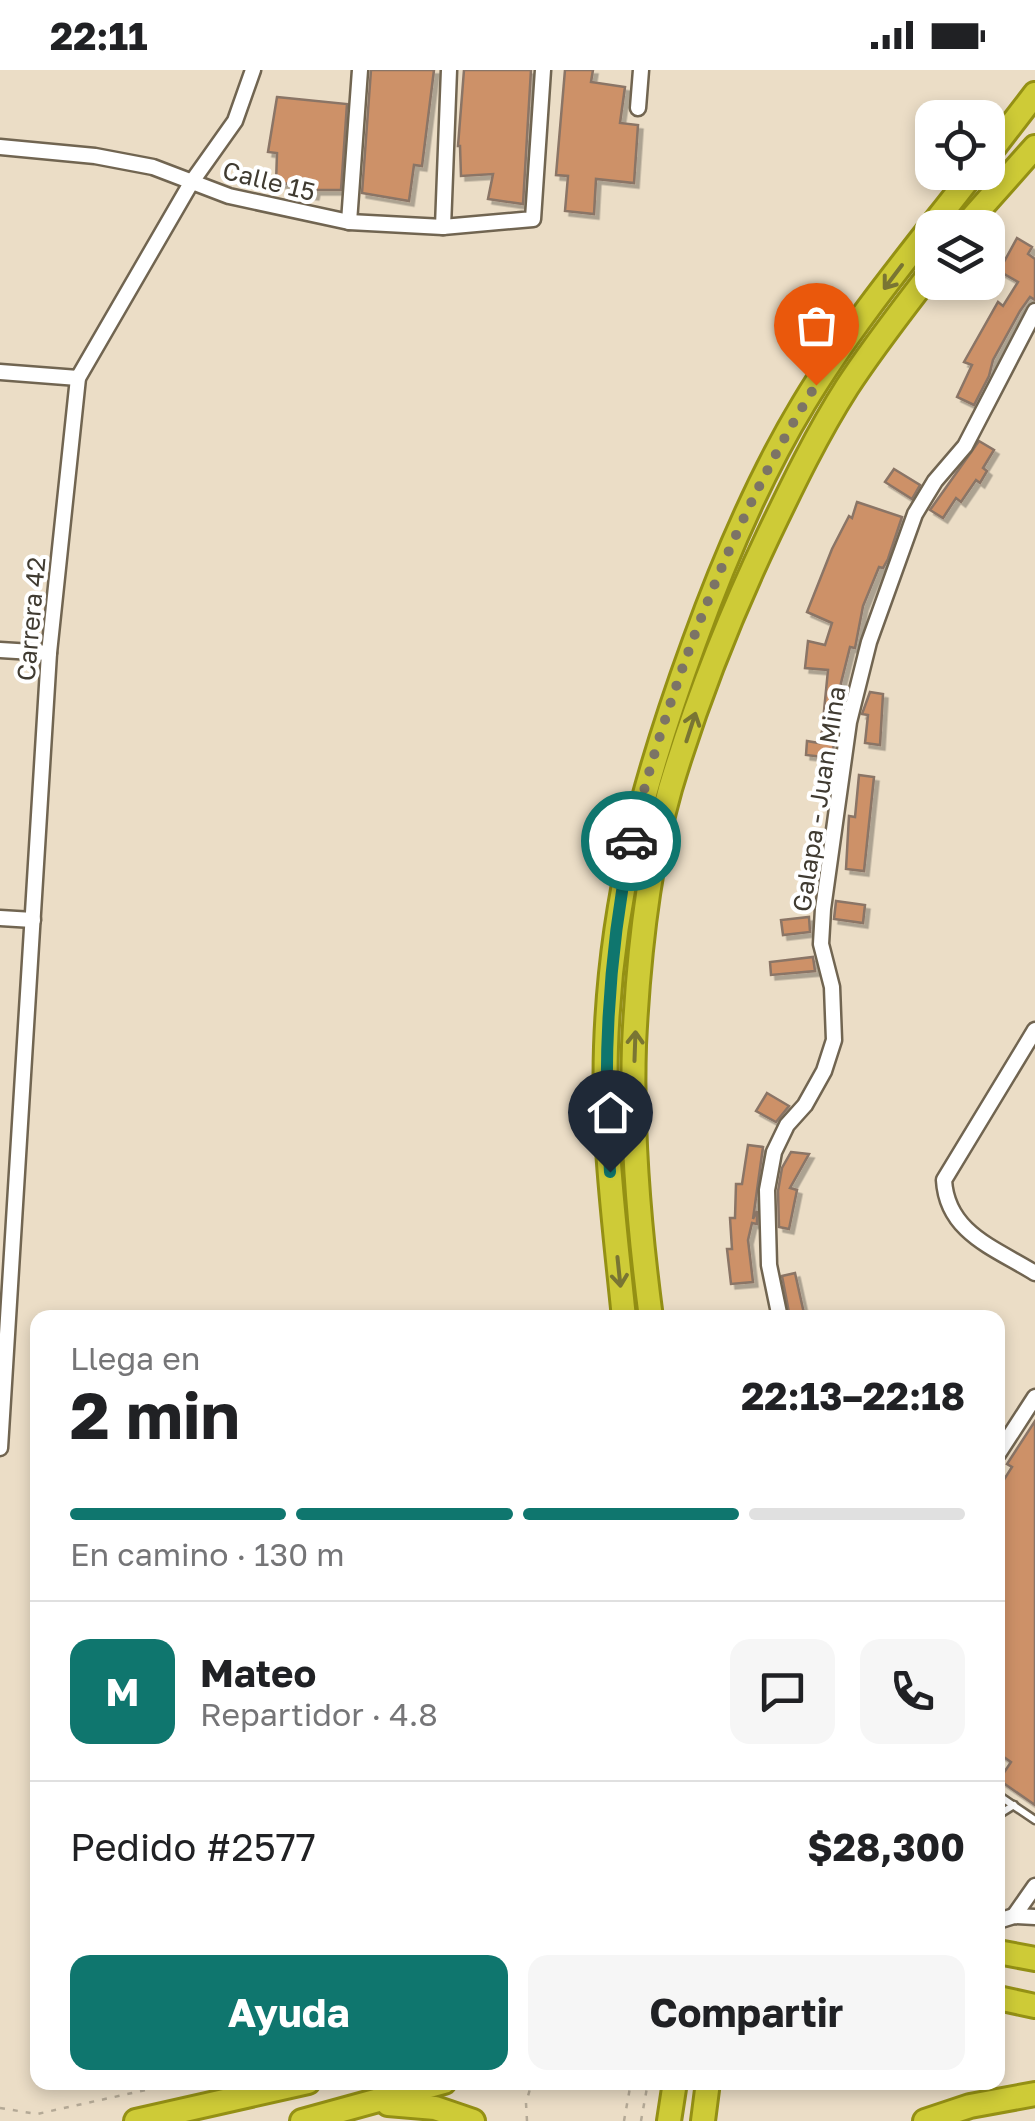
<!DOCTYPE html>
<html lang="es">
<head>
<meta charset="utf-8">
<style>
  :root { --surface:#fff; --page:#f6f6f6; --text:#202124; --muted:#757577; --line:#e0e0e0; --accent:#0f766e }
  body { margin:0; font-family:"Golos Text",sans-serif; background:var(--page); color:var(--text); height:100vh; display:flex; flex-direction:column; font-size:38px; white-space:nowrap }
  * { box-sizing:border-box; margin:0 }
  p { font-size:32px; color:var(--muted) }
  .icon { flex:none; width:55px; height:55px; fill:none; stroke:currentColor; stroke-width:2; stroke-linecap:round; stroke-linejoin:round }
  .map { position:relative; flex:1; overflow:hidden }
  .side { position:absolute; left:30px; top:1240px; width:975px; height:780px; display:flex; flex-direction:column; background:var(--surface); border-radius:20px; box-shadow:0 5px 15px #0003 }
  .side>* { flex:none }
  .controls { position:absolute; left:915px; top:30px; display:grid; gap:20px }
  .controls a { display:grid; place-items:center; width:90px; height:90px; border-radius:20px; background:var(--surface); box-shadow:0 5px 15px #0003; font-size:50px }
  .pin { position:absolute; display:grid; place-items:center; width:85px; height:85px; color:#fff; margin:-102px -42px; border-radius:50% 50% 50% 0; rotate:-45deg; box-shadow:0 0 10px #0007 }
  .pin .icon { rotate:45deg }
  .courier { position:absolute; display:grid; place-items:center; width:100px; height:100px; margin:-50px; border:8px solid #0f766e; border-radius:50%; background:#fff; color:#222; box-shadow:0 2px 12px #0007 }
  .summary em { font-style:normal; font-weight:700 }
  .summary div { display:flex; flex-direction:column-reverse }
  .summary { display:flex; align-items:center; justify-content:space-between; height:170px; padding:0 40px }
  h1 { font-size:65px; font-weight:700; line-height:75px }
  .bar { display:grid; grid-template-columns:repeat(4,1fr); gap:15px 10px; align-content:center; height:120px; padding:0 40px }
  .bar i { height:12px; border-radius:8px; background:var(--line) }
  .bar .current { background:var(--accent) }
  .bar p { grid-column:span 4 }
  .line { display:flex; align-items:center; gap:25px; padding:0 40px; border-top:2px solid var(--line) }
  .line div { flex:1 }
  .round { display:grid; place-items:center; flex:none; width:105px; height:105px; border-radius:20px; background:var(--page) }
  .primary-button { display:flex; gap:20px; margin-top:auto; padding:20px 40px }
  .primary-button a { flex:1; height:115px; border-radius:20px; background:var(--accent); color:#fff; font-size:40px; font-weight:700; line-height:115px; text-align:center }
  .primary-button a+a { background:var(--page); color:var(--text) }
  .status { display:flex; justify-content:space-between; align-items:center; height:70px; padding:0 50px; background:var(--surface); direction:ltr }
  .status svg { height:28px; fill:currentColor }
  .map>svg:first-child { display:block }
  .building { fill:#cd9167; stroke:#8a7466; stroke-width:2.5; filter:url(#shadow) }
  .lines { fill:none; stroke-linecap:round; stroke-linejoin:round }
  .service-casing { stroke:#716551; stroke-width:11 }
  .minor-casing { stroke:#716551; stroke-width:19 }
  .trunk-casing { stroke:#949014; stroke-width:28 }
  .path { stroke:#b4a996; stroke-width:2.5; stroke-dasharray:5 8; stroke-linecap:butt }
  .service { stroke:#fff; stroke-width:6 }
  .minor { stroke:#fff; stroke-width:14 }
  .trunk { stroke:#cecb37; stroke-width:22 }
  .oneway { stroke:#797533 }
  .done { stroke:#7c7465; stroke-width:10; stroke-dasharray:0 18 }
  .route { stroke:#0f766e; stroke-width:12 }
  .labels { text-anchor:middle; stroke-width:8; stroke-linejoin:round; paint-order:stroke }
  .street-label { font-size:25px; fill:#403b31; stroke:#fff }
</style>
</head>
<body>
<div class="status"><b>22:11</b><svg viewBox="0 0 49 12"><path d="M0 12V9h3v3zM5 12V6h3v6zM10 12V3h3v9zM15 12V0h3v12zM26 1h20v11H26zM47 4h2v5h-2z"/></svg></div>
<div class="map">
<svg width="1035" height="2051" viewBox="0 0 1035 2051">
  <defs>
    <filter id="shadow"><feDropShadow dx="4.5" dy="4.5" stdDeviation="0" flood-color="#0004"/></filter>
  </defs>
  <rect width="100%" height="100%" fill="#ebddc6"/>
  <g class="building">
    <path d="M 371,0 L 434,0 L 422,96 L 414,95 L 409,131 L 362,123 Z"/>
    <path d="M 464,0 L 531,0 L 523,134 L 488,129 L 493,104 L 461,106 L 460,76 L 458,76 Z"/>
    <path d="M 565,0 L 593,0 L 591,12 L 625,17 L 620,53 L 638,55 L 634,113 L 596,109 L 594,144 L 565,141 L 568,106 L 556,105 Z"/>
    <path d="M 277,27 L 347,34 L 341,120 L 315,120 L 314,125 L 292,123 L 293,114 L 276,113 L 277,83 L 268,82 Z"/>
    <path d="M 1017,168 L 1032,177 L 1028,184 L 1035,189 L 1035,230 L 1030,227 L 1020,241 L 993,290 L 989,306 L 974,335 L 957,327 L 972,295 L 964,292 L 998,232 L 1003,236 L 1018,212 L 999,201 Z"/>
    <path d="M 979,371 L 994,380 L 983,398 L 987,401 L 980,413 L 976,410 L 961,432 L 956,428 L 943,448 L 930,440 Z"/>
    <path d="M 894,399 L 920,415 L 912,429 L 885,412 Z"/>
    <path d="M 857,432 L 902,447 L 888,489 L 883,498 L 879,497 L 863,536 L 855,578 L 850,577 L 838,625 L 845,625 L 841,641 L 838,641 L 832,688 L 806,685 L 807,671 L 819,673 L 822,661 L 828,600 L 805,598 L 808,571 L 825,575 L 832,553 L 807,542 L 832,479 L 849,446 L 852,448 Z"/>
    <path d="M 870,622 L 883,624 L 880,675 L 865,673 L 868,645 L 862,644 Z"/>
    <path d="M 859,705 L 874,707 L 864,801 L 846,799 L 849,746 L 855,747 Z"/>
    <path d="M 836,831 L 865,835 L 863,853 L 834,849 Z"/>
    <path d="M 809,847 L 810,862 L 783,865 L 781,850 Z"/>
    <path d="M 813,887 L 815,901 L 771,905 L 770,892 Z"/>
    <path d="M 767,1023 L 789,1036 L 776,1052 L 756,1041 Z"/>
    <path d="M 748,1075 L 763,1077 L 753,1149 L 757,1141 L 757,1154 L 752,1153 L 748,1170 L 753,1212 L 731,1214 L 727,1179 L 732,1179 L 730,1148 L 735,1148 L 736,1114 L 742,1114 Z"/>
    <path d="M 791,1082 L 809,1084 L 790,1118 L 797,1120 L 789,1159 L 779,1157 L 778,1121 L 782,1098 Z"/>
    <path d="M 795,1203 L 803,1239 L 806,1248 L 790,1248 L 782,1206 Z"/>
    <path d="M 1035,1351 L 1035,1735 L 999,1710 L 1011,1692 L 998,1683 L 998,1419 L 1012,1397 L 1007,1394 Z"/>
  </g>
  <g class="lines">
    <defs>
      <g id="service">
        <path d="M 998,1725 L 1035,1750"/>
        <path d="M 998,1745 L 1014,1735"/>
      </g>
      <g id="minor">
        <path d="M 638,38 L 641,0"/>
        <path d="M 0,77 L 95,86 L 153,97 L 229,126 L 349,152 L 443,157 L 533,149 L 543,0"/>
        <path d="M 349,152 L 360,0"/>
        <path d="M 443,157 L 449,0"/>
        <path d="M 0,302 L 78,308"/>
        <path d="M 0,580 L 49,583"/>
        <path d="M 0,848 L 33,850"/>
        <path d="M 1035,960 L 944,1110 C 947,1163 995,1178 1035,1203"/>
        <path d="M 780,1248 L 769,1195 L 767,1120 L 774,1082 L 787,1055 L 805,1035 L 824,1001 L 834,970 L 832,917 L 821,874 L 823,839 L 849,652 L 869,572 L 915,444 L 935,411 L 965,376 L 1035,241"/>
        <path d="M 0,1378 L 49,583 L 78,308 L 191,113 L 235,51 L 253,0"/>
        <path d="M 998,1384 L 1035,1327"/>
        <path d="M 1014,1846 L 1035,1816"/>
        <path d="M 998,1851 L 1014,1846 L 1035,1847"/>
      </g>
      <g id="trunk">
        <path d="M 988,85 L 1035,24"/>
        <path d="M 963,158 L 1035,77"/>
        <path d="M 624,1248 C 615,1158 603,1067 606,977 C 611,829 644,710 694,573 C 724,490 758,409 804,333 C 853,252 915,178 974,102"/>
        <path d="M 651,1248 C 639,1157 631,1066 634,975 C 638,891 647,800 670,719 C 696,632 730,546 769,464 C 793,414 817,364 847,317 C 873,277 903,239 932,201"/>
        <path d="M 998,1882 L 1035,1889"/>
        <path d="M 998,1928 L 1035,1936"/>
        <path d="M 388,2034 L 435,2038 L 473,2051"/>
        <path d="M 136,2051 L 308,2012"/>
        <path d="M 302,2051 L 444,2012"/>
        <path d="M 669,2051 L 675,2012"/>
        <path d="M 703,2051 L 708,2012"/>
        <path d="M 925,2051 L 970,2036 L 1035,2024"/>
      </g>
    </defs>
    <use href="#service" class="service-casing"/>
    <use href="#minor" class="minor-casing"/>
    <use href="#trunk" class="trunk-casing"/>
    <g class="path">
      <path d="M 0,2038 L 37,2044 L 182,2012"/>
      <path d="M 527,2051 L 526,2033 L 532,2012"/>
      <path d="M 624,2051 L 631,2012"/>
      <path d="M 641,2051 L 648,2012"/>
    </g>
    <use href="#service" class="service"/>
    <use href="#minor" class="minor"/>
    <use href="#trunk" class="trunk"/>
  </g>
  <defs><path id="oneway-shaft" d="M-6 0H5M1.5-3L5.5 0L1.5 3" fill="none" stroke-width="1.6" stroke-linecap="round" stroke-linejoin="round" transform="scale(2.5)"/></defs>
  <g class="oneway">
    <use href="#oneway-shaft" transform="translate(893 207) rotate(127)"/>
    <use href="#oneway-shaft" transform="translate(691 657) rotate(-72)"/>
    <use href="#oneway-shaft" transform="translate(635 976) rotate(-88)"/>
    <use href="#oneway-shaft" transform="translate(619 1202) rotate(84)"/>
  </g>
  <g class="lines">
    <path class="done" d="M 631,771 C 667,621 733,446 816,315"/>
    <path class="route" d="M 610,1102 C 602,991 609,880 631,771"/>
  </g>
  <g class="labels">
    <g class="street-label">
      <text transform="translate(269 111) rotate(14)" y="9">Calle 15</text>
      <text transform="translate(31 549) rotate(-85)" y="9">Carrera 42</text>
      <text transform="translate(819 729) rotate(-81)" y="9">Galapa - Juan Mina</text>
    </g>
  </g>
</svg>
<div class="controls">
<a><svg class="icon" aria-label="locate" viewBox="0 0 24 24"><circle cx="12" cy="12" r="6"/><path d="M12 2v4M12 18v4M2 12h4M18 12h4"/></svg></a>
<a><svg class="icon" aria-label="layers" viewBox="0 0 24 24"><path d="M12 4l9 5-9 5-9-5zM3 14l9 5 9-5"/></svg></a>
</div>
<div class="pin" style="left:816px;top:315px;background:#ea580c"><svg class="icon" aria-label="bag" viewBox="0 0 24 24"><path d="M5 8h14l-1 12H6zM9 8a3 3 0 0 1 6 0"/></svg></div>
<div class="pin" style="left:610px;top:1102px;background:#1f2937"><svg class="icon" aria-label="home" viewBox="0 0 24 24"><path d="M3 11l9-7 9 7M6 9v11h12V9"/></svg></div>
<div class="courier" style="left:631px;top:771px"><svg class="icon" aria-label="car" viewBox="0 0 24 24"><path d="M5 17H2v-5l4-1 3-4h7l3 4 3 1v5h-3M9 17h6M6 11h13"/><circle cx="7" cy="17" r="2"/><circle cx="17" cy="17" r="2"/></svg></div>
<section class="side">
<div class="summary"><div><h1>2 min</h1><p>Llega en</p></div><em>22:13–22:18</em></div>
<div class="bar"><i class="current"></i><i class="current"></i><i class="current"></i><i></i><p>En camino · 130 m</p></div>
<div class="line" style="height:180px"><b class="round" style="background:var(--accent);color:#fff">M</b><div><b>Mateo</b><p>Repartidor · 4.8</p></div><a class="round"><svg class="icon" aria-label="chat" viewBox="0 0 24 24"><path d="M4 5h16v11H9l-5 4z"/></svg></a><a class="round"><svg class="icon" aria-label="phone" viewBox="0 0 24 24"><path d="M5 4h4l2 5-3 2q2 4 5 5l2-3 5 2v4C11 20 4 13 5 4z"/></svg></a></div>
<div class="line" style="height:130px"><div>Pedido #2577</div><b>$28,300</b></div>
<div class="primary-button"><a>Ayuda</a><a>Compartir</a></div>
</section>
</div>
</body>
</html>
